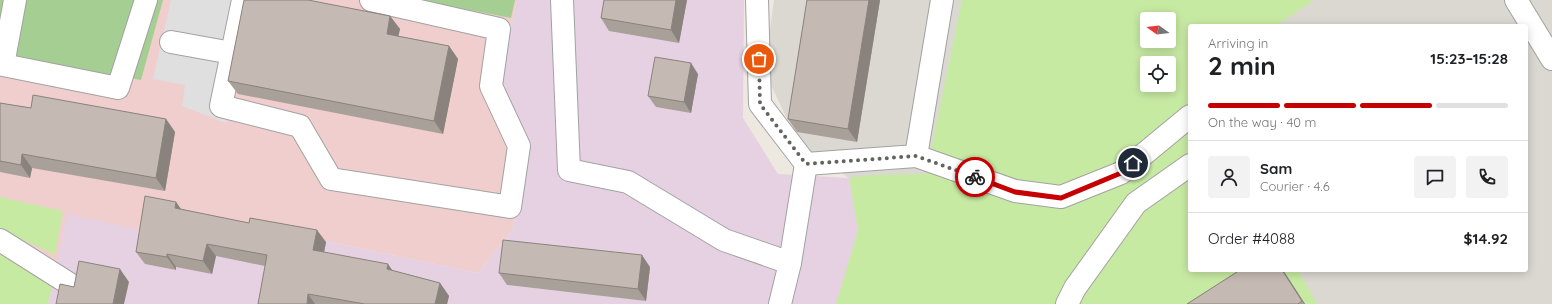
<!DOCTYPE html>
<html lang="en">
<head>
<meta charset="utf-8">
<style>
  :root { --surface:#fff; --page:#f2f2f2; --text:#202124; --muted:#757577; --line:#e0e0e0; --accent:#c60002 }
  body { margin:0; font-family:Quicksand,sans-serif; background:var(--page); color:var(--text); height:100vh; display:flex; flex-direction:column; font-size:15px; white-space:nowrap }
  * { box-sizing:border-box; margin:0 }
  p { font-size:13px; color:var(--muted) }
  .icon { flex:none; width:22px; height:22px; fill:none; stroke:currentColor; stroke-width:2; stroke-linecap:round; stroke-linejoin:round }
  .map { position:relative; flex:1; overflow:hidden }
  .side { position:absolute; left:1188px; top:24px; width:340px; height:248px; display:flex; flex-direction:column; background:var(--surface); border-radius:4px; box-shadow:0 2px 10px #0003 }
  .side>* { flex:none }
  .needle { width:26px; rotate:284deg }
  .controls { position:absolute; left:1140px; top:12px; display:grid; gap:8px }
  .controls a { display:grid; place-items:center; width:36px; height:36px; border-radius:4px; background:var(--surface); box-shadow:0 2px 10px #0003; font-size:20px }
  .pin { position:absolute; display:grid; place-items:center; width:34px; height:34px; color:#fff; margin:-17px; border:2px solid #fff; border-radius:50%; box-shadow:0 1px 4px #0007 }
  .courier { position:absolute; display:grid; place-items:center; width:40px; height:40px; margin:-20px; border:3px solid #c60002; border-radius:50%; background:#fff; color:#222; box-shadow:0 1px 5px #0007 }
  .overview em { font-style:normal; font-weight:800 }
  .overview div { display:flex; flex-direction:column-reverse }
  .overview { display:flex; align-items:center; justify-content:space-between; height:68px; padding:0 20px }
  h1 { font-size:26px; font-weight:800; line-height:30px }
  .bar { display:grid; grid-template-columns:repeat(4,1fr); gap:6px 4px; align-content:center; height:48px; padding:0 20px }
  .bar i { height:5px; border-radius:3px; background:var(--line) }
  .bar .on { background:var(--accent) }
  .bar p { grid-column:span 4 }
  .line { display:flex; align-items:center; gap:10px; padding:0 20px; border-top:1px solid var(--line) }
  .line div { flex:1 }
  .round { display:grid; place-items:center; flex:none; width:42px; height:42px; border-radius:4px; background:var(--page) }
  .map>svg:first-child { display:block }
  .commercial { fill:#efcecd }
  .industrial { fill:#e6d1e3 }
  .airport { fill:#dbd8d2; fill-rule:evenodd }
  .grass { fill:#c7eaa3; fill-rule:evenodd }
  .forest { fill:#a5ce93 }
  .parking { fill:#dfdfdf }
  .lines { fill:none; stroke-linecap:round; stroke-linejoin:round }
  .minor-casing { stroke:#a2a2a2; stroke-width:24 }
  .minor { stroke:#fff; stroke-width:22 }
  .wall { fill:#a9a09a }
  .shaded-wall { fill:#8a827d }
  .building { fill:#c5bab3; stroke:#8a827d }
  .done { stroke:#646360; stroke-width:4; stroke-dasharray:0 7.2 }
  .route { stroke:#c60002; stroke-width:5 }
</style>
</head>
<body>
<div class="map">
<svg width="1552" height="304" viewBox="0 0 1552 304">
  <rect width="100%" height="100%" fill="#ede8e0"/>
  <path class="commercial" d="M 0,0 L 517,0 L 499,81 L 527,148 L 513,229 L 478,273 L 153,205 L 146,231 L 56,266 L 0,233 Z"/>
  <path class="industrial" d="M 517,0 L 744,0 L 743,118 L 778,174 L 849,178 L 858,230 L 836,304 L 48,304 L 67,214 L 145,231 L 153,205 L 478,273 L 513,229 L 527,148 L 499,81 Z"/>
  <path class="airport" d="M 774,0 L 1552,0 L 1552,304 L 836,304 L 858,230 L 849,178 L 800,146 L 769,81 L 769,37 ZM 1147,19 L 1169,19 L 1169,41 L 1147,41 ZM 1190,26 L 1526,26 L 1526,270 L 1190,270 ZM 1147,63 L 1169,63 L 1169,85 L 1147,85 Z"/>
  <g class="grass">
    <path d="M 962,0 L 1314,0 L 1276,26 L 1190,26 L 1190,270 L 1298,270 L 1317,304 L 836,304 L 858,230 L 849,178 L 869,175 L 926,174 ZM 1147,19 L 1169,19 L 1169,41 L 1147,41 ZM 1147,63 L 1169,63 L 1169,85 L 1147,85 Z"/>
    <path d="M 0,197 L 63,211 L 55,255 L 0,229 Z"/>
    <path d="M 0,251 L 53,283 L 48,304 L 0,304 Z"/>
  </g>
  <g class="forest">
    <path d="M 0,0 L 163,0 L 141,80 L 0,55 Z"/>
    <path d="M 418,0 L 515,0 L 511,18 Z"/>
  </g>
  <path class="parking" d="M 171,0 L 249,0 L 226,123 L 182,106 L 185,85 L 153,79 Z"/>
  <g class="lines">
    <defs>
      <g id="minor">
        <path d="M 15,0 L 3,65 L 118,88 L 146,0"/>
        <path d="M 243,0 L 221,106 L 300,126 L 331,179 L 510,207 L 519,146 L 491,86 L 499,29 L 371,0"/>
        <path d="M 562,0 L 569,170 L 628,182 L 724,240 L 790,263"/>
        <path d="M 757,0 L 760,104 L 806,164 L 790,263 L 780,304"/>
        <path d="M 1516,0 L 1552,59"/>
        <path d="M 171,42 L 232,53"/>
        <path d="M 916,156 L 1015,191 L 1061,197 L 1121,173 L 1190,116"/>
        <path d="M 806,164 L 916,156 L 942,0"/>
        <path d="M 0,240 L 68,283"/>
        <path d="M 1067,304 L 1075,288 L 1136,203 L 1190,165"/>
      </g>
    </defs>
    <use href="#minor" class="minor-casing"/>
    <use href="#minor" class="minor"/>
  </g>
  <g class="wall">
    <path d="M 687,0 L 679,43 L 609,31 L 601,18 Z"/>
    <path d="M 807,0 L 880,0 L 857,142 L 797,132 L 788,119 Z"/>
    <path d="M 390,16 L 400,29 L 398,36 L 449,46 L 458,59 L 443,134 L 238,94 L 228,81 Z"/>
    <path d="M 698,74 L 691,113 L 656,107 L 648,96 Z"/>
    <path d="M 0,103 L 31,108 L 166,119 L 175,132 L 165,191 L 32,168 L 30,178 L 0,172 Z"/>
    <path d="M 176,202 L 181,209 L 326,242 L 324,252 L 440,283 L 449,296 L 447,304 L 258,304 L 265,266 L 216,256 L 212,274 L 176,267 L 176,270 L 145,264 L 136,252 Z"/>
    <path d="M 650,267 L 646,301 L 507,285 L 499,273 Z"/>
    <path d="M 1240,270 L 1283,270 L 1305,304 L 1187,304 Z"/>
  </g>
  <g class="shaded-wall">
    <path d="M 676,0 L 687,0 L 679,43 L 671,30 Z"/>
    <path d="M 869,0 L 880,0 L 857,142 L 848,129 Z"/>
    <path d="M 390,16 L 400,29 L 396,47 L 387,34 Z"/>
    <path d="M 449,46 L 458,59 L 443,134 L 434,121 Z"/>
    <path d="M 691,63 L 698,74 L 691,113 L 684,102 Z"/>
    <path d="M 166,119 L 175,132 L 165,191 L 156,178 Z"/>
    <path d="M 22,154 L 32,168 L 30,178 L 21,165 Z"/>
    <path d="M 176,202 L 185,215 L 175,208 Z"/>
    <path d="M 317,230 L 326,242 L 322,263 L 313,250 Z"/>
    <path d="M 207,244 L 216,256 L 212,274 L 203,261 Z"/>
    <path d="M 167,254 L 176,267 L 176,270 L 167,257 Z"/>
    <path d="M 642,255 L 650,267 L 646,301 L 638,289 Z"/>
    <path d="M 388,264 L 397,277 L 387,269 Z"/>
    <path d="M 120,269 L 129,282 L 124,304 L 113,304 Z"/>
    <path d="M 1282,270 L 1283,270 L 1305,304 L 1304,304 Z"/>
    <path d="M 440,283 L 449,296 L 447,304 L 435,304 Z"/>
    <path d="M 308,294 L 315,304 L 307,304 Z"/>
  </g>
  <g class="building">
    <path d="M 244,0 L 308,0 L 390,16 L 387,34 L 449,46 L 434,121 L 228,81 Z"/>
    <path d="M 604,0 L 676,0 L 671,30 L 601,18 Z"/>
    <path d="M 807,0 L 869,0 L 848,129 L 788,119 Z"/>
    <path d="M 655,57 L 691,63 L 684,102 L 648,96 Z"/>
    <path d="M 33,95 L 166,119 L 156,178 L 22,154 L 21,165 L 0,161 L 0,103 L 31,108 Z"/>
    <path d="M 145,196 L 176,202 L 175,208 L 249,223 L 250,218 L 317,230 L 313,250 L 388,264 L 387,269 L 440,283 L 435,304 L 365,304 L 308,294 L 307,304 L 258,304 L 267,255 L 207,244 L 203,261 L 167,254 L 167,257 L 136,252 Z"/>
    <path d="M 503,240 L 642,255 L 638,289 L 499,273 Z"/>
    <path d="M 79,261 L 120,269 L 113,304 L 56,304 L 60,284 L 74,287 Z"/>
    <path d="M 1240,270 L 1282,270 L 1302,301 L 1298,304 L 1187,304 Z"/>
  </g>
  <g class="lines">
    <path class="done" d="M 759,59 L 760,104 L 806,164 L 916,156 L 975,177"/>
    <path class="route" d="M 975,177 L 1015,192 L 1061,198 L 1121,173 L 1133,163"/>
  </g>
</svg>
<div class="controls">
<a><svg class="needle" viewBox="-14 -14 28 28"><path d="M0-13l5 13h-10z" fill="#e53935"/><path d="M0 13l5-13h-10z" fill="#757577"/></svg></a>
<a><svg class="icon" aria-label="locate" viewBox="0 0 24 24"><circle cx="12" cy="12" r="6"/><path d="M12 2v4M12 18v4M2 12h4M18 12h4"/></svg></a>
</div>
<div class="pin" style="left:759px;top:59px;background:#ea580c"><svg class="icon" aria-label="bag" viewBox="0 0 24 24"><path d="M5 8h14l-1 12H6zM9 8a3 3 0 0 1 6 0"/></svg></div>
<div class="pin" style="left:1133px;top:163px;background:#1f2937"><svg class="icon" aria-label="home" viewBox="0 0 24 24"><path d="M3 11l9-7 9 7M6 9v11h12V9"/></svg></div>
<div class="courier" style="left:975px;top:177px"><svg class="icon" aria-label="bike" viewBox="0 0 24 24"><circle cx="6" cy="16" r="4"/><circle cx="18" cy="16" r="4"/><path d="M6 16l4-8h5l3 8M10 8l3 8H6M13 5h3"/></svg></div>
<section class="side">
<div class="overview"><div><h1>2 min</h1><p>Arriving in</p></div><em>15:23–15:28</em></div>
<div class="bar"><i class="on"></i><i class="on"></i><i class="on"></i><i></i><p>On the way · 40 m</p></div>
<div class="line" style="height:72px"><a class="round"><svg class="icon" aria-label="person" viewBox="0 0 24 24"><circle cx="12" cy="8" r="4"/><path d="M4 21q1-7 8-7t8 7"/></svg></a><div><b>Sam</b><p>Courier · 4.6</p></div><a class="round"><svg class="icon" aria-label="chat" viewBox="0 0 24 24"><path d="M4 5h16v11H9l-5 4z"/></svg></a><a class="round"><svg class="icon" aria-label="phone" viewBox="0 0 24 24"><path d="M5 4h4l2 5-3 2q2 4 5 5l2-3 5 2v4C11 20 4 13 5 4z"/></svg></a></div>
<div class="line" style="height:52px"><div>Order #4088</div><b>$14.92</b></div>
</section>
</div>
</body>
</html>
